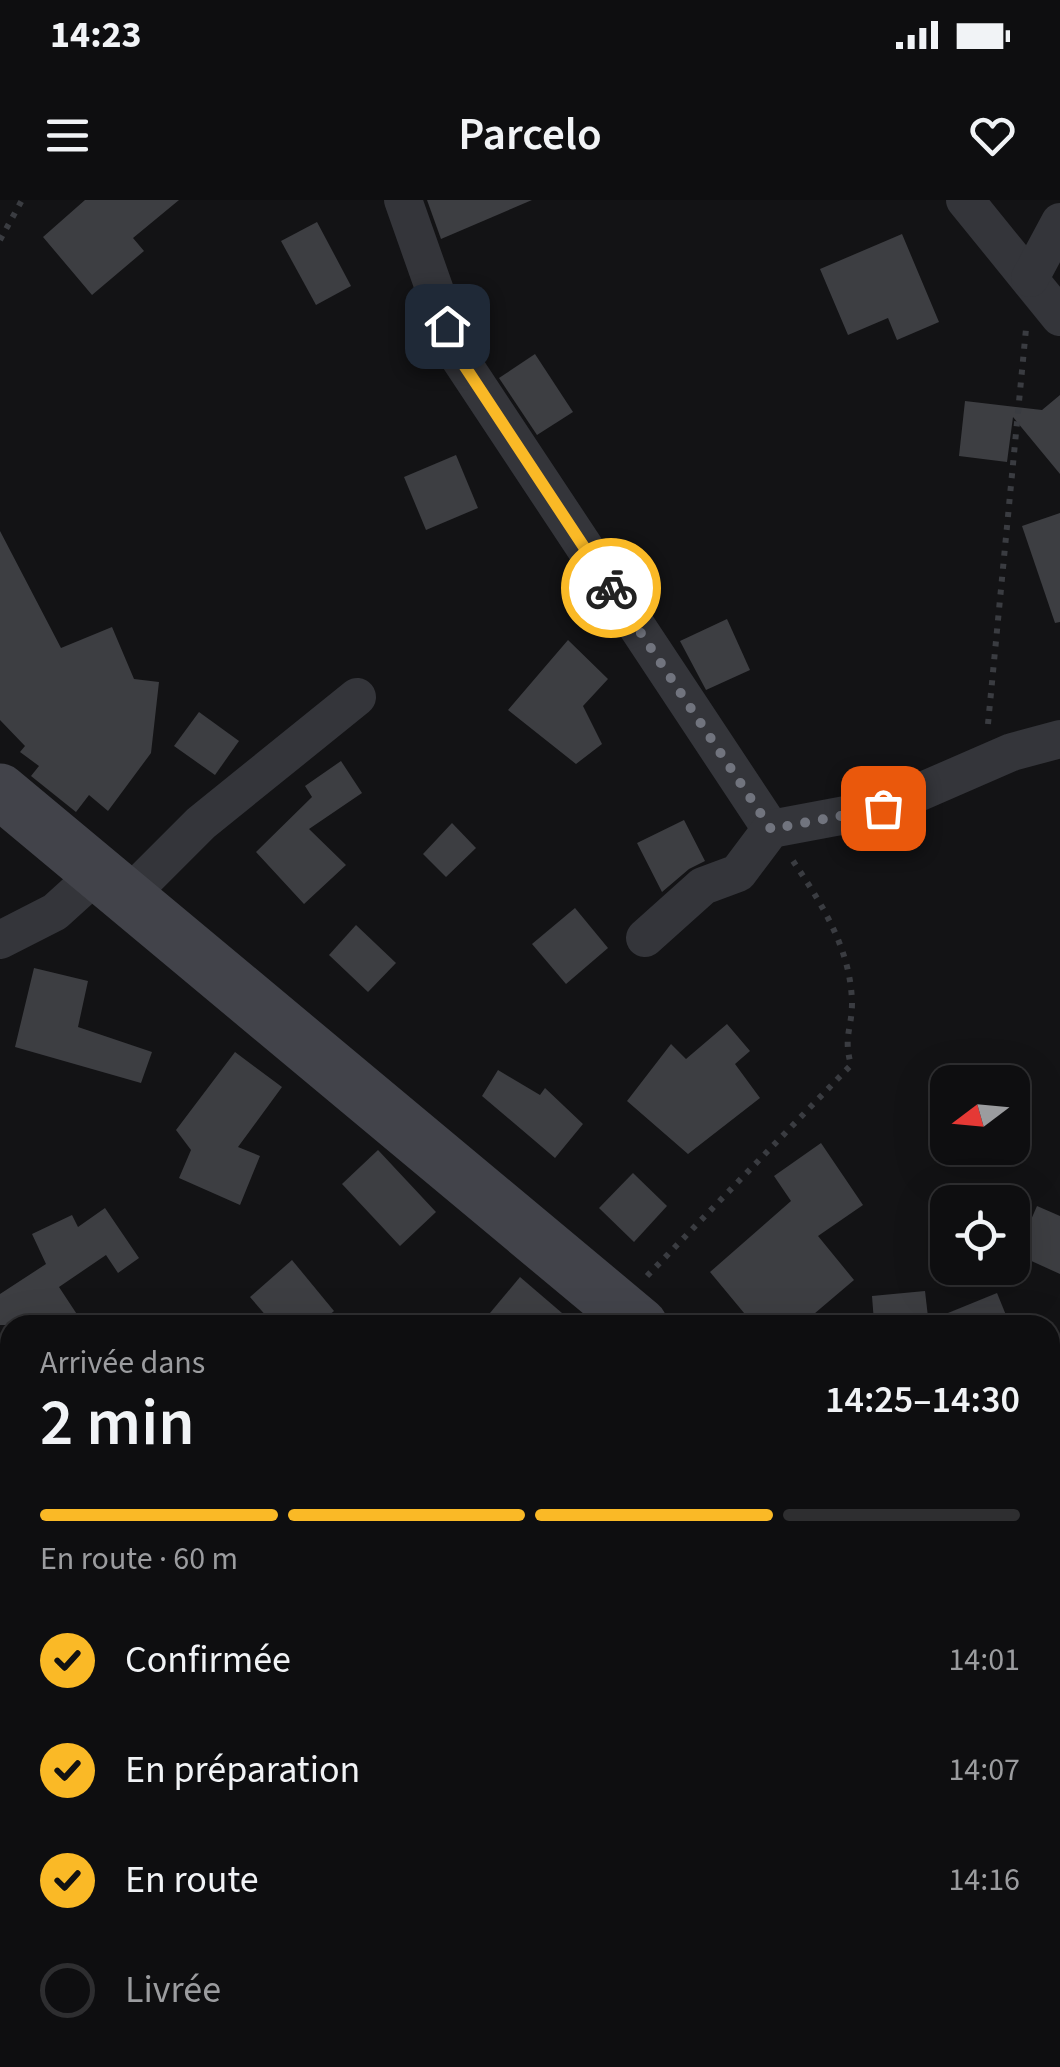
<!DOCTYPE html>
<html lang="fr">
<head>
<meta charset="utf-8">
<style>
  :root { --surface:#0e0e10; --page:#1c1c1e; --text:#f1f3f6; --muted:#9b9c9f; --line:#2e2e30; --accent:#fab926 }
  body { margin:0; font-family:"Source Sans 3",sans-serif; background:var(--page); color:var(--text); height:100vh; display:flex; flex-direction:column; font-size:38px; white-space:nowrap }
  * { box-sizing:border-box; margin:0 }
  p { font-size:32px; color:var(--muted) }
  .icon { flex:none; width:55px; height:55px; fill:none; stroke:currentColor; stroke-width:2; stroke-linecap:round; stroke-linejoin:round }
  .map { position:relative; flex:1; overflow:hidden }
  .side { position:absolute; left:0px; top:1115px; width:1060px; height:752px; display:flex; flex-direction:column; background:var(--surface); border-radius:30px 30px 0 0; box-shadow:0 10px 40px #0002,0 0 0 2px var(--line) }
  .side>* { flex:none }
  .needle { width:65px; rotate:254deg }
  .fabs { position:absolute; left:930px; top:865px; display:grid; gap:20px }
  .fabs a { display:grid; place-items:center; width:100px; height:100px; border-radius:20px; background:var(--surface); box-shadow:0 10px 40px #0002,0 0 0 2px var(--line); font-size:50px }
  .pin { position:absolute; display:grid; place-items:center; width:85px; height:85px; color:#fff; margin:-42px; border-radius:20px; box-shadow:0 5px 15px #0006 }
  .courier { position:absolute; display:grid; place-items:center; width:100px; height:100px; margin:-50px; border:8px solid #fab926; border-radius:50%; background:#fff; color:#222; box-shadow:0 2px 12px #0007 }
  .overview em { font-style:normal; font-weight:600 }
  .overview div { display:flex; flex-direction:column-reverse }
  .overview { display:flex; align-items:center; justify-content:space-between; height:170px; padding:0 40px }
  h1 { font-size:65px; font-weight:600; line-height:75px }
  .bar { display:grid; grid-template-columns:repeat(4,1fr); gap:15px 10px; align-content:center; height:120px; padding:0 40px }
  .bar i { height:12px; border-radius:8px; background:var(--line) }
  .bar .selected { background:var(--accent) }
  .bar p { grid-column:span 4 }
  ol { padding:0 40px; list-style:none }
  li { display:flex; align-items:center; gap:30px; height:110px }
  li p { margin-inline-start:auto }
  li .icon { padding:10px; border-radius:50%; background:var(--accent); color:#111; stroke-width:4 }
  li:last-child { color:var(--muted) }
  li i { width:55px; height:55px; border:5px solid var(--line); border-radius:50% }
  .status { display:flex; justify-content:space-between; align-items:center; height:70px; padding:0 50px; background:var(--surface); direction:ltr }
  .status svg { height:28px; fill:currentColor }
  header { display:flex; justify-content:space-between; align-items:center; height:130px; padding:0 40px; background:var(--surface); font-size:45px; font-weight:600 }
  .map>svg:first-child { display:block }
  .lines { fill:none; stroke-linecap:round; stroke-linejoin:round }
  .stream { stroke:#293139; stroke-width:10 }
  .building { fill:#3d3e42 }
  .path { stroke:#3a3c41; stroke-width:6; stroke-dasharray:5 8; stroke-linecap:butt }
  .street { stroke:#34353a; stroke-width:38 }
  .secondary { stroke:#42434a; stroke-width:55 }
  .done { stroke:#71747e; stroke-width:10; stroke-dasharray:0 18 }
  .route { stroke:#fab926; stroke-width:12 }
</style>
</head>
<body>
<div class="status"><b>14:23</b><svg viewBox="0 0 49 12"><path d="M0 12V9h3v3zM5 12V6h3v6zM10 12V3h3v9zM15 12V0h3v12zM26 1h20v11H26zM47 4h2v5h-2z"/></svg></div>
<header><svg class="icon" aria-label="menu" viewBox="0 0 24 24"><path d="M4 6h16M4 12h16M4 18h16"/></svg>Parcelo<svg class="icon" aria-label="heart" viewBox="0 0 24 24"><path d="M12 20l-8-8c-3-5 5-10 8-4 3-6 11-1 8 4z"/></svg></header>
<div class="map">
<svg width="1060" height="1867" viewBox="0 0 1060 1867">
  <rect width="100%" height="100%" fill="#131315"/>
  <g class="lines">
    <g class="stream">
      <path d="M 0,1822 L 10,1844"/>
      <path d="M 16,1858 L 20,1867"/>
    </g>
  </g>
  <g class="building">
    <path d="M 85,0 L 179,0 L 133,38 L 144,51 L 92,95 L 43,37 Z"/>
    <path d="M 427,0 L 532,0 L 441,39 Z"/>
    <path d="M 317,22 L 351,86 L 316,105 L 281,41 Z"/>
    <path d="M 902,34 L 939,122 L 897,140 L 888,118 L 848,135 L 820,69 Z"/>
    <path d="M 535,154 L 573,212 L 537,235 L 499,178 Z"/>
    <path d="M 1060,195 L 1060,274 L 1013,217 L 1007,262 L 959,256 L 965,201 L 1042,210 Z"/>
    <path d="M 456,255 L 478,308 L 426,330 L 404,277 Z"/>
    <path d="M 1060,313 L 1060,422 L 1055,423 L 1022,326 Z"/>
    <path d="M 0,331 L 61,448 L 112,427 L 134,479 L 159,482 L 151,553 L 108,611 L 89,595 L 76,612 L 31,576 L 39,566 L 20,552 L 25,546 L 0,520 Z"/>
    <path d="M 727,419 L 750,470 L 706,490 L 680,441 Z"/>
    <path d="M 568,440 L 608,479 L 583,506 L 602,544 L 576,564 L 508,510 Z"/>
    <path d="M 199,512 L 239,541 L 215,575 L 174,546 Z"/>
    <path d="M 341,561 L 362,593 L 309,629 L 346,665 L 304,704 L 256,652 L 312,597 L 305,586 Z"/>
    <path d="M 684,620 L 705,661 L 689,669 L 662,692 L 637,643 Z"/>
    <path d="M 452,623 L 476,648 L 446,677 L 423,654 Z"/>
    <path d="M 575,708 L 608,748 L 566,784 L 532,744 Z"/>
    <path d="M 356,725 L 396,763 L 368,792 L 329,755 Z"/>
    <path d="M 34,768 L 88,781 L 78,827 L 152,852 L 141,883 L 15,847 Z"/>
    <path d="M 727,824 L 750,851 L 735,864 L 760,898 L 688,954 L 627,901 L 671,844 L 686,859 Z"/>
    <path d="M 235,852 L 282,887 L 238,947 L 260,956 L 240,1005 L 179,978 L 191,950 L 176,930 Z"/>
    <path d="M 498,870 L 540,895 L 545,888 L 583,924 L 555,958 L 482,896 Z"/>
    <path d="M 821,943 L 863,1005 L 818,1036 L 854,1080 L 801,1125 L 754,1125 L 710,1072 L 791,1001 L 774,976 Z"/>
    <path d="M 378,950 L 436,1012 L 400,1046 L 342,984 Z"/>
    <path d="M 633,973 L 667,1006 L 634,1042 L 599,1008 Z"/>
    <path d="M 1037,1006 L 1060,1016 L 1060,1074 L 1016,1054 Z"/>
    <path d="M 105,1008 L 139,1058 L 118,1073 L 106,1055 L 59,1087 L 84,1125 L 0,1125 L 0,1094 L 46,1064 L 32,1034 L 72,1015 L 78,1027 Z"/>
    <path d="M 292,1060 L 334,1111 L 318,1125 L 274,1125 L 250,1097 Z"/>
    <path d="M 520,1077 L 576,1125 L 480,1125 Z"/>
    <path d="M 925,1091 L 928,1117 L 874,1122 L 872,1096 Z"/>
    <path d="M 997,1093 L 1010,1125 L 921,1125 L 921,1124 Z"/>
  </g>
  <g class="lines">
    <g class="path">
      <path d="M 0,40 L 22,0"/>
      <path d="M 988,524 L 1026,129"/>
      <path d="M 647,1076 L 851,865 C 843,836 852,829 852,803 C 851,748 820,701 791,658"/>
    </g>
    <g class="street">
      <path d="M 403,0 L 458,156 L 771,629"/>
      <path d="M 965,0 L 1060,117"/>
      <path d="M 1030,78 L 1060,22"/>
      <path d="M 127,697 L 201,623 L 357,497"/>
      <path d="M 645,738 L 703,686 L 738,673 L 771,629 L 883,608 L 1012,552 L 1060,539"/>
      <path d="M 0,740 L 55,712 L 98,673"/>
      <path d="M 0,1517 L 10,1528"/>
      <path d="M 0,1779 L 10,1769"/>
      <path d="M 1050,1836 L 1060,1829"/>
      <path d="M 319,1858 L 328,1867"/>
      <path d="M 1004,1867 L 1018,1858"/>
    </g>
    <g class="secondary">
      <path d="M 0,591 L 640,1125"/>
      <path d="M 1050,1504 L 1060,1514"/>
    </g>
  </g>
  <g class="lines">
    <path class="done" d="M 611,388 L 771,629 L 883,608"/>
    <path class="route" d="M 447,126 L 458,156 L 611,388"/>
  </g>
</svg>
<div class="fabs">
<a><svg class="needle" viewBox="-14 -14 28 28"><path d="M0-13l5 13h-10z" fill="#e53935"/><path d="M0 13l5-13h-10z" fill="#9b9c9f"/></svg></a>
<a><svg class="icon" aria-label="locate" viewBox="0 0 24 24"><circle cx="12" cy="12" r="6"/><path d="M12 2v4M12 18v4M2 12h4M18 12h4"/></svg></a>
</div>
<div class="pin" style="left:883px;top:608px;background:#ea580c"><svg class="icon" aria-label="bag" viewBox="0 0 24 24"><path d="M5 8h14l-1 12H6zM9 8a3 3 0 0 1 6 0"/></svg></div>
<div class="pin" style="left:447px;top:126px;background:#1f2937"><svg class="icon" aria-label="home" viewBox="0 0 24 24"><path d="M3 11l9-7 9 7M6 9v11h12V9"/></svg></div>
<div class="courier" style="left:611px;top:388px"><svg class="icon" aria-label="bike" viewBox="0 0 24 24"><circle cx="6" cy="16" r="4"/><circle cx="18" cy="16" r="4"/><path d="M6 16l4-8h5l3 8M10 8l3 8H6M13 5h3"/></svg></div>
<section class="side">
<div class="overview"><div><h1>2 min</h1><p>Arrivée dans</p></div><em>14:25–14:30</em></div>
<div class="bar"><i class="selected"></i><i class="selected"></i><i class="selected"></i><i></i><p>En route · 60 m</p></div>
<ol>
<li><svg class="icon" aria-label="check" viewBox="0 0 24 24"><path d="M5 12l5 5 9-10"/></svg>Confirmée<p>14:01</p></li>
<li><svg class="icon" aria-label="check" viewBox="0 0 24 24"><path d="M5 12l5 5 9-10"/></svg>En préparation<p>14:07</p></li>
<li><svg class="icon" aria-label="check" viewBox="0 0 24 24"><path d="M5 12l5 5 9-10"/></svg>En route<p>14:16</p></li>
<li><i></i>Livrée</li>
</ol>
</section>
</div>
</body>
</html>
